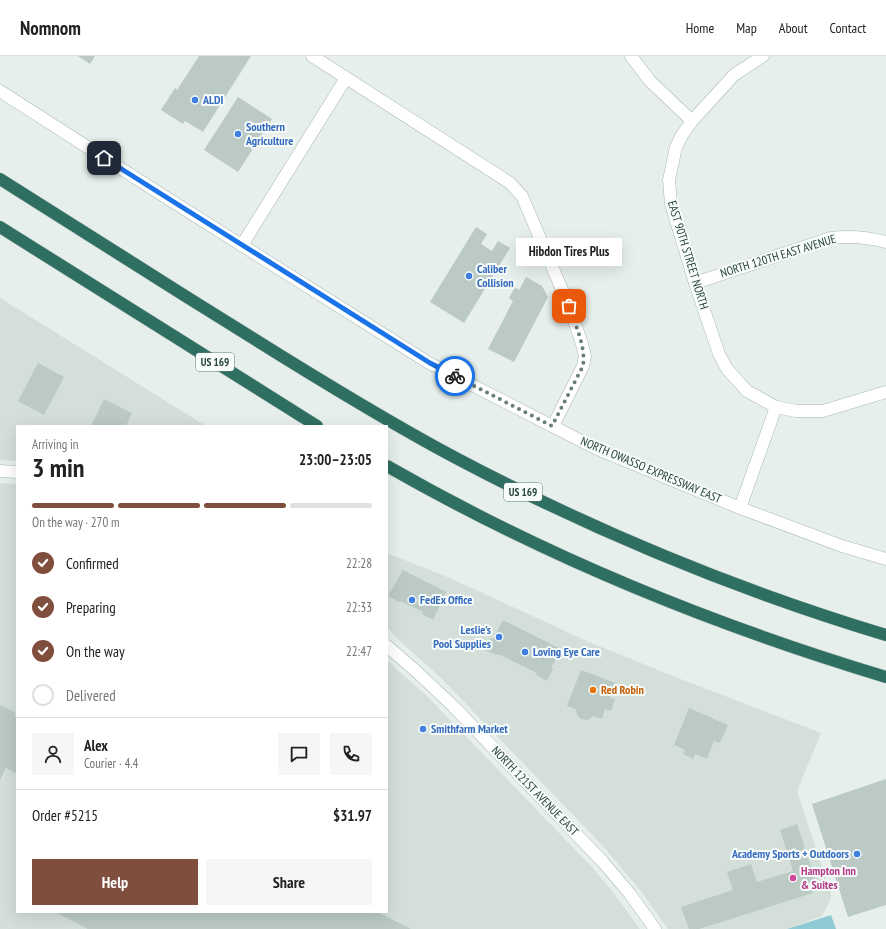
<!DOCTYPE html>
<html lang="en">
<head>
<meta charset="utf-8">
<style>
  :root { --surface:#fff; --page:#f6f6f6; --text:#222; --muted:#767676; --line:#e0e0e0; --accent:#804e3d }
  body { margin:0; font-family:"PT Sans Narrow",sans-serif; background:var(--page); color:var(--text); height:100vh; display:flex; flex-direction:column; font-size:15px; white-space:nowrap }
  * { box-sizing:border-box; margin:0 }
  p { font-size:13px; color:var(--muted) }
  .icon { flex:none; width:22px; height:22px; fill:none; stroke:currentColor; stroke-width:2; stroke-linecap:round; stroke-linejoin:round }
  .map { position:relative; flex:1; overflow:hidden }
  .sheet { position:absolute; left:16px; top:369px; width:372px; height:488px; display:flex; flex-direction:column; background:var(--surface); border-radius:0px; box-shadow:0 4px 16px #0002 }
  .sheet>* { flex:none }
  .pin { position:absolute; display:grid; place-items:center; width:34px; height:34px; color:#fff; margin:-17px; border-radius:8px; box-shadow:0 2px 6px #0006 }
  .courier { position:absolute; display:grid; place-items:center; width:40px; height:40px; margin:-20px; border:3px solid #1a73e8; border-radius:50%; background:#fff; color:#222; box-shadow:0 1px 5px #0007 }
  .bubble { position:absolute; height:28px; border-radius:0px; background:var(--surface); box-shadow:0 4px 16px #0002; font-size:13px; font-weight:700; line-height:28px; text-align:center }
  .overview em { font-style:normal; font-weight:700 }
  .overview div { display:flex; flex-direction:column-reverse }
  .overview { display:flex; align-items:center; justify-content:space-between; height:68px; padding:0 16px }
  h1 { font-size:26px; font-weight:700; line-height:30px }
  .bar { display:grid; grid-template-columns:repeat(4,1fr); gap:6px 4px; align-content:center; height:48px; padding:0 16px }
  .bar i { height:5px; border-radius:3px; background:var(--line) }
  .bar .active { background:var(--accent) }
  .bar p { grid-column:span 4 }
  .line { display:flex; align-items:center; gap:10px; padding:0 16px; border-top:1px solid var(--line) }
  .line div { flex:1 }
  .round { display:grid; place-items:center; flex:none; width:42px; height:42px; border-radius:0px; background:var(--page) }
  ol { padding:0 16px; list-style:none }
  li { display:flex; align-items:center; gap:12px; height:44px }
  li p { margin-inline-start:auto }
  li .icon { padding:4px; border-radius:50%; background:var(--accent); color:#fff; stroke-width:4 }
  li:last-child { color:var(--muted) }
  li i { width:22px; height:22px; border:2px solid var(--line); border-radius:50% }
  .action { display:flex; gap:8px; margin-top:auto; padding:8px 16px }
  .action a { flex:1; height:46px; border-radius:0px; background:var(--accent); color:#fff; font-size:16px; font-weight:700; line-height:46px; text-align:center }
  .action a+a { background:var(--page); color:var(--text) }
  header { display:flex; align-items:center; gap:24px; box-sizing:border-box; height:56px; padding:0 20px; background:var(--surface); border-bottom:1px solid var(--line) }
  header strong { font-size:19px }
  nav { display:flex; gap:22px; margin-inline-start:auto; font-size:14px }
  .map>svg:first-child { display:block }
  .built { fill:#d4dfda }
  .water { fill:#8ec9d4 }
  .building { fill:#bbcac4 }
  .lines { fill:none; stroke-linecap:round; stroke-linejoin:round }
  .minor-casing { stroke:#a8b8b2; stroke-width:13 }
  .tertiary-casing { stroke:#a8b8b2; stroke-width:13 }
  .motorway-casing { stroke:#c2cac8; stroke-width:13 }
  .minor { stroke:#fff; stroke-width:12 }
  .tertiary { stroke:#fff; stroke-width:12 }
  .motorway { stroke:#2f6f62; stroke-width:12 }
  .done { stroke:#687f78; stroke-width:4; stroke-dasharray:0 7.2 }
  .route { stroke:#1a73e8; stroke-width:5 }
  .shop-dot { fill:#3f7fe0; stroke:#f7fbf9; stroke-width:1.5 }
  .food-dot { fill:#e8710a; stroke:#f7fbf9; stroke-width:1.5 }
  .hotel-dot { fill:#d1479c; stroke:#f7fbf9; stroke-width:1.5 }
  .labels { text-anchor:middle; stroke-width:4; stroke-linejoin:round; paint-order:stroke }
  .shield { fill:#f7fbf9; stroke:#637a73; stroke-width:1 }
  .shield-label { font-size:11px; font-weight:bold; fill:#24423a }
  .shop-label { font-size:12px; font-weight:bold; fill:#366cbe; stroke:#f7fbf9; text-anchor:start }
  .street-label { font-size:12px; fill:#24423a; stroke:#f7fbf9 }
  .food-label { font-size:12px; font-weight:bold; fill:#c56008; stroke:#f7fbf9; text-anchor:start }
  .hotel-label { font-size:12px; font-weight:bold; fill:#b23c85; stroke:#f7fbf9; text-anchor:start }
</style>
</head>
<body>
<header>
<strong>Nomnom</strong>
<nav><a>Home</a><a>Map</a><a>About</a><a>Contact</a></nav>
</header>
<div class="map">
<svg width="886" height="873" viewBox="0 0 886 873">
  <rect width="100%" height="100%" fill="#e6efeb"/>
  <g class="built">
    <path d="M 0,242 L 206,370 L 17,370 L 17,405 L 0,404 Z"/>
    <path d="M 0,427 L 17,428 L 17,856 L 387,856 L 387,605 L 426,639 L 589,808 L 612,835 L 640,873 L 0,873 Z"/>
    <path d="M 387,497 L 452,523 L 589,586 L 683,624 L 821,677 L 797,735 L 830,835 L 831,843 L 822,860 L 787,873 L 668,873 L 640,834 L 601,788 L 470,652 L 441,622 L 401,586 L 387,571 Z"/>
  </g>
  <path class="water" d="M 831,859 L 836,873 L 787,873 Z"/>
  <g class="building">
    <path d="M 78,0 L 95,0 L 90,8 Z"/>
    <path d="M 199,0 L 251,0 L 203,76 L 185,65 L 183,68 L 161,54 L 175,32 L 177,34 Z"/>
    <path d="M 238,41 L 272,63 L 238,116 L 204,94 Z"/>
    <path d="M 476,171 L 487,178 L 481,188 L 492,195 L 498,185 L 510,192 L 464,267 L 430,246 Z"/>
    <path d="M 526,221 L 542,230 L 548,241 L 514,306 L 488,293 L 513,245 L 509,242 L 515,231 L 519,234 Z"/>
    <path d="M 38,307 L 64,321 L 44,359 L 18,345 Z"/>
    <path d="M 104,343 L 132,357 L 126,370 L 91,370 Z"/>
    <path d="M 403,514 L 446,536 L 433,564 L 422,558 L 423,556 L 400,545 L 399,546 L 388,540 Z"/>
    <path d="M 503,564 L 561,593 L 551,612 L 553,613 L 547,625 L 536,619 L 537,617 L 498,598 L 497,599 L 485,594 L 491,582 L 493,583 Z"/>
    <path d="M 581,614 L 616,627 L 610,642 L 615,643 L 611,655 L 605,653 L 602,663 L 593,660 L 588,664 L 581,663 L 577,659 L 576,653 L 567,650 Z"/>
    <path d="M 0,649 L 16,657 L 14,660 L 17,661 L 17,718 L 6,712 L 0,724 Z"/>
    <path d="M 689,652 L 728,669 L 720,687 L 714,685 L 707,703 L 695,698 L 693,703 L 683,698 L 685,694 L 674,689 Z"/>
    <path d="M 886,723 L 886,849 L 848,861 L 812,748 Z"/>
    <path d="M 797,768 L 817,829 L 811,831 L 813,837 L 699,873 L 689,873 L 681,851 L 733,834 L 727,816 L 751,808 L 757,826 L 793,815 L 780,774 Z"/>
    <path d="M 55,856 L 378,856 L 411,873 L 88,873 Z"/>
  </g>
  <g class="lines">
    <defs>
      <g id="minor">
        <path d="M 312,0 L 510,127 L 522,140 L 569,250 L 582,288 L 585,300 L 583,310 L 553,370"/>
        <path d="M 631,0 L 650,25 L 692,65 L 682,79 L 676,91 L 669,124 L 671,148 L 695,227 L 719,298 L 727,313 L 747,335 L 776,351 L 796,355 L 823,355 L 886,336"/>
        <path d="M 692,65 L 734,19 L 763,0"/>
        <path d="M 242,189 L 346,22"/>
        <path d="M 695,227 L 831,182 C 850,180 867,181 886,186"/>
        <path d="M 740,452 L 776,351"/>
      </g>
      <g id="tertiary">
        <path d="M 0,35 L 170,144 L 429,307 L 597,393 L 740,452 L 842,490 L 886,503"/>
        <path d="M 0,415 L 17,416"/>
        <path d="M 387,590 L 417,616 L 453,650 L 603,806 L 630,838 L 655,873"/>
      </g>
      <g id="motorway">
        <path d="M 0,123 C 84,176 167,229 251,281 C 318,323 385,364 454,401 C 592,474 737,534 886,579"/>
        <path d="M 0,171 L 317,370"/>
        <path d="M 387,410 C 544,500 713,569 886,621"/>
      </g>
    </defs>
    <use href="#minor" class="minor-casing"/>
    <use href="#tertiary" class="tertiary-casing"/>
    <use href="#motorway" class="motorway-casing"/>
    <use href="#minor" class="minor"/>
    <use href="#tertiary" class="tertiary"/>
    <use href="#motorway" class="motorway"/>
  </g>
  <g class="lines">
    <path class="done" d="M 455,320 L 552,370 L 583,310 C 586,290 575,269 569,250"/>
    <path class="route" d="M 104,102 L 430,307 L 455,320"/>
  </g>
  <g class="shop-dot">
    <circle cx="195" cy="44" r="4"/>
    <circle cx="238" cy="78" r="4"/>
    <circle cx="469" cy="220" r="4"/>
    <circle cx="412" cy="544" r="4"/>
    <circle cx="499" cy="581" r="4"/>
    <circle cx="525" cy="596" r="4"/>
    <circle cx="423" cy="673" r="4"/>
    <circle cx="857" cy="798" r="4"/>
  </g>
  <circle class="food-dot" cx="593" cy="634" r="4"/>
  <circle class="hotel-dot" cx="793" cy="822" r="4"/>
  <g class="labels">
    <g class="shield">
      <rect x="196" y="297" width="38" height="18" rx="3"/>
      <rect x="504" y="427" width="38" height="18" rx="3"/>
    </g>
    <g class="shield-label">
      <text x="215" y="310">US 169</text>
      <text x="523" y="440">US 169</text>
    </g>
    <g class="shop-label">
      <text x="203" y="48">ALDI</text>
      <text x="246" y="75">Southern<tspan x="246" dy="14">Agriculture</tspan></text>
      <text x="477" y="217">Caliber<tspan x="477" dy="14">Collision</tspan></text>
      <text x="420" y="548">FedEx Office</text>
      <text x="491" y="578" text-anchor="end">Leslie's<tspan x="491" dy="14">Pool Supplies</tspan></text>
      <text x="533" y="600">Loving Eye Care</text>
      <text x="431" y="677">Smithfarm Market</text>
      <text x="849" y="802" text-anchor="end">Academy Sports + Outdoors</text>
    </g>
    <g class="street-label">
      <text transform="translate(688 199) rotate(73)" y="4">EAST 90TH STREET NORTH</text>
      <text transform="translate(778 200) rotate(-17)" y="4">NORTH 120TH EAST AVENUE</text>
      <text transform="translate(651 414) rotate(23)" y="4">NORTH OWASSO EXPRESSWAY EAST</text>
      <text transform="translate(535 735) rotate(46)" y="4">NORTH 121ST AVENUE EAST</text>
    </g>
    <g class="food-label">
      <text x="601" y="638">Red Robin</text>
    </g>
    <g class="hotel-label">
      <text x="801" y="819">Hampton Inn<tspan x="801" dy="14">&amp; Suites</tspan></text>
    </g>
  </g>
</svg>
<div class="pin" style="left:569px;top:250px;background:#ea580c"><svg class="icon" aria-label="bag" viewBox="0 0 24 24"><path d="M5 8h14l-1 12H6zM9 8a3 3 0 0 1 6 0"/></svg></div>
<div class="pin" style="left:104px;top:102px;background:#1f2937"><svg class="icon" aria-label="home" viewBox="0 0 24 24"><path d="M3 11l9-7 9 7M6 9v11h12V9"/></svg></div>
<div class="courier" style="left:455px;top:320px"><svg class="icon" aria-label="bike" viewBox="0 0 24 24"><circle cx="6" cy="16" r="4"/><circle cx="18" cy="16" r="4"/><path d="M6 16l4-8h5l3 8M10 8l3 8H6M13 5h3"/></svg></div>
<div class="bubble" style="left:516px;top:182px;width:106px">Hibdon Tires Plus</div>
<section class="sheet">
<div class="overview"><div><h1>3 min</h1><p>Arriving in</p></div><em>23:00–23:05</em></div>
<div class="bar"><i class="active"></i><i class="active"></i><i class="active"></i><i></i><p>On the way · 270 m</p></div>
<ol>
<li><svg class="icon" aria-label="check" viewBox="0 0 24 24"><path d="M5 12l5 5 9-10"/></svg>Confirmed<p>22:28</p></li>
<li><svg class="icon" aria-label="check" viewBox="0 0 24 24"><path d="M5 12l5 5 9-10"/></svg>Preparing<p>22:33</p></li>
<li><svg class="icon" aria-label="check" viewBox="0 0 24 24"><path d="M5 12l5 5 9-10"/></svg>On the way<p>22:47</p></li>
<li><i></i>Delivered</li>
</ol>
<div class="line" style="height:72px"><a class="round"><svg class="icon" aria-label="person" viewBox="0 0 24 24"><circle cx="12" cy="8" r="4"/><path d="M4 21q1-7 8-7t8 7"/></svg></a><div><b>Alex</b><p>Courier · 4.4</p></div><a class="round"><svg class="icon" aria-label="chat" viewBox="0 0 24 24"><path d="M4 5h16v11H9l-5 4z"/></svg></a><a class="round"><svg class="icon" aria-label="phone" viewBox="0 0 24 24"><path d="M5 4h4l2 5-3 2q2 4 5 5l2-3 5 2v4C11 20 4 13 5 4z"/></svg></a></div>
<div class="line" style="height:52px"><div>Order #5215</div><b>$31.97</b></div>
<div class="action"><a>Help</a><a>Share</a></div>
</section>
</div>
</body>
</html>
